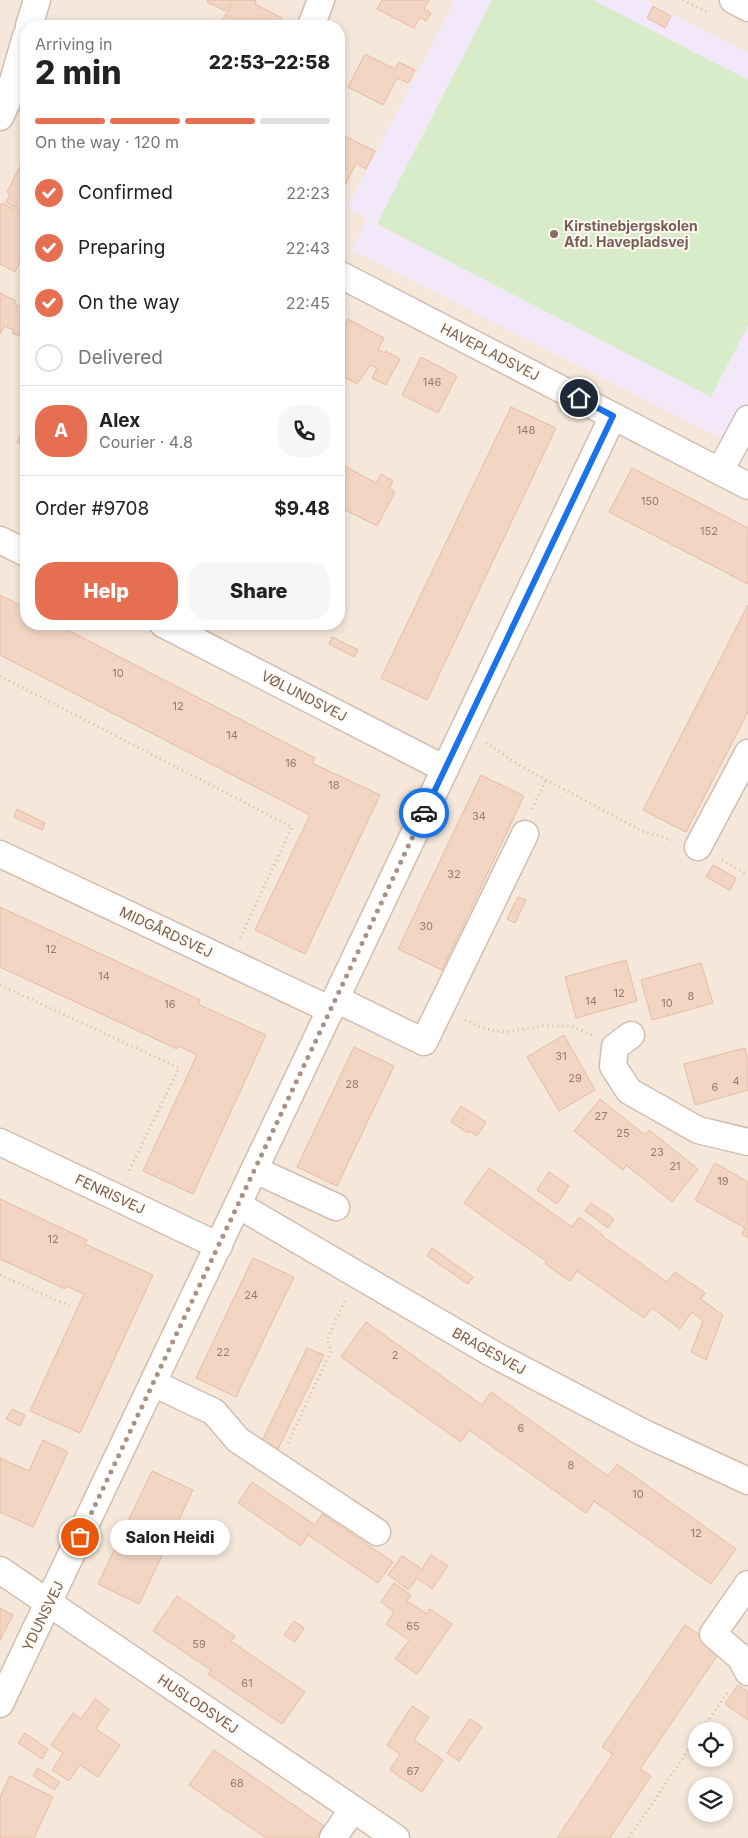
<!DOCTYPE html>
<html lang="en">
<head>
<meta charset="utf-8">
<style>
  :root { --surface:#fff; --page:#f6f6f6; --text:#222; --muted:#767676; --line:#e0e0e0; --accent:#e76f51 }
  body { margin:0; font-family:Inter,sans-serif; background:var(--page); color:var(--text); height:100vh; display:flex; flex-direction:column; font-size:19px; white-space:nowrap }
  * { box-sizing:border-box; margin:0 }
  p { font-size:16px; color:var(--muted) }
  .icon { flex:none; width:28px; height:28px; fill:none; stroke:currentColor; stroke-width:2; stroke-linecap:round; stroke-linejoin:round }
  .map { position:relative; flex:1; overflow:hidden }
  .details { position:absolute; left:20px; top:20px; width:325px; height:610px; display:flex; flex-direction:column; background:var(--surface); border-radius:20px; box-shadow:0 2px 8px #0003 }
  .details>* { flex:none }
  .tools { position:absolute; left:688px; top:1722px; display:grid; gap:10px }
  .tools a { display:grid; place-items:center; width:45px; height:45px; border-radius:50%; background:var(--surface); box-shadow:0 2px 8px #0003; font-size:25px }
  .pin { position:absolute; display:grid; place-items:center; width:42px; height:42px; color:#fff; margin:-21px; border:2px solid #fff; border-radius:50%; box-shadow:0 1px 5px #0007 }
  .courier { position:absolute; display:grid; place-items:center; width:50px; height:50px; margin:-25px; border:4px solid #1a73e8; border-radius:50%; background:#fff; color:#222; box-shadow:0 1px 6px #0007 }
  .bubble { position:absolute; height:35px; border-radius:18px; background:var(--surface); box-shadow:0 2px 8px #0003; font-size:16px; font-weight:800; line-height:35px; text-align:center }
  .overview em { font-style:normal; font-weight:800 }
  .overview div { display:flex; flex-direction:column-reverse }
  .overview { display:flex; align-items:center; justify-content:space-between; height:85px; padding:0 15px }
  h1 { font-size:32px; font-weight:800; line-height:38px }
  .bar { display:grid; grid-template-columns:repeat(4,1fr); gap:8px 5px; align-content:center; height:60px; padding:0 15px }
  .bar i { height:6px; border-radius:4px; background:var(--line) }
  .bar .on { background:var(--accent) }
  .bar p { grid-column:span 4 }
  .line { display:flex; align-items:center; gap:12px; padding:0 15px; border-top:1px solid var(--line) }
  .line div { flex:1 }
  .round { display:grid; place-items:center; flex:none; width:52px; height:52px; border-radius:20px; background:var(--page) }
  ol { padding:0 15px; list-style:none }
  li { display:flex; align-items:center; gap:15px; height:55px }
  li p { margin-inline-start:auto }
  li .icon { padding:5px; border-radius:50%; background:var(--accent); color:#fff; stroke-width:4 }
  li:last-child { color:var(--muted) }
  li i { width:28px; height:28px; border:2px solid var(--line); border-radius:50% }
  .action { display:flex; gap:10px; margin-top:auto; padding:10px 15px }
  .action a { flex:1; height:58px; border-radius:20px; background:var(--accent); color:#fff; font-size:20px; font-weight:800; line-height:58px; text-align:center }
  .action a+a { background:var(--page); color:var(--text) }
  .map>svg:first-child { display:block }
  .residential { fill:#f5e8da; fill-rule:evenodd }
  .education { fill:#f3e8fa }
  .green { fill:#d8ecc9 }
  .building { fill:#f3d5c3; stroke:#e6bba3 }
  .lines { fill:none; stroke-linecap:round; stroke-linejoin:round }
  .minor-casing { stroke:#d1beb0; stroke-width:29 }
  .path { stroke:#d9b8a5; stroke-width:3; stroke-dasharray:1 4; stroke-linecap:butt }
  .minor { stroke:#fff; stroke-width:26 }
  .done { stroke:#a89285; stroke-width:5; stroke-dasharray:0 9 }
  .route { stroke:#1a73e8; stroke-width:6 }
  .education-dot { fill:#8d6e63; stroke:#fffaf3; stroke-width:2 }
  .labels { text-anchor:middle; stroke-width:4; stroke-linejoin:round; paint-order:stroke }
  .number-label { font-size:11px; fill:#987a6a }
  .education-label { font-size:14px; font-weight:bold; fill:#785e54; stroke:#fffaf3; text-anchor:start }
  .street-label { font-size:14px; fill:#7a5c4d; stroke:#fffaf3 }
</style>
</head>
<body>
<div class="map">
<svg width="748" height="1838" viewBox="0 0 748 1838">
  <rect width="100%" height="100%" fill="#fdf6ec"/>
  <path class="residential" d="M 0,0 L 748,0 L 748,1838 L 0,1838 ZM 26,26 L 339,26 L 339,624 L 26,624 ZM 696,1731 L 724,1731 L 724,1759 L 696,1759 ZM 696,1786 L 724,1786 L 724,1814 L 696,1814 Z"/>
  <path class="education" d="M 455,0 L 645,0 L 748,53 L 748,454 L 700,428 L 352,250 L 367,218 L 347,208 Z"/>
  <path class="green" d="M 492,0 L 593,0 L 748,80 L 748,325 L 711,397 L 377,224 Z"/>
  <g class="building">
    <path d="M 208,0 L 254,0 L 256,1 L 255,4 L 282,18 L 278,26 L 219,26 L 231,5 L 229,4 L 225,11 L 207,2 Z"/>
    <path d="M 382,0 L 429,0 L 424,9 L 431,13 L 426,21 L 420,17 L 414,28 L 377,9 Z"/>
    <path d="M 653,6 L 671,16 L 665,28 L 647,18 Z"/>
    <path d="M 365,54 L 395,69 L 399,62 L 415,70 L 408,83 L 397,78 L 383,105 L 348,87 Z"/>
    <path d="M 342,135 L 375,151 L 366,169 L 356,163 L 344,187 L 342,186 L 339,193 L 339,140 Z"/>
    <path d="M 26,155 L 26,213 L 6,202 L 10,194 L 7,192 Z"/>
    <path d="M 2,203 L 26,215 L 26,248 L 15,272 L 0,264 L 0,208 Z"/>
    <path d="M 0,293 L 16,301 L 15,304 L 24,309 L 26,305 L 26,339 L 12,333 L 14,330 L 4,326 L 0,334 Z"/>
    <path d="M 348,319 L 384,338 L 378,350 L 385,353 L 386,351 L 400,359 L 386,385 L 372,378 L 377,368 L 370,365 L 357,384 L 339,374 L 339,369 L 342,363 L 339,362 L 339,338 Z"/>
    <path d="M 421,357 L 457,376 L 438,413 L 402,395 Z"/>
    <path d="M 511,407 L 556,428 L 427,700 L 381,678 Z"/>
    <path d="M 23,431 L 26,433 L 26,447 L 17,442 Z"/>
    <path d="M 339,463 L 376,483 L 381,474 L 393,481 L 389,489 L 395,492 L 377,526 L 339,507 Z"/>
    <path d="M 632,468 L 748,528 L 748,584 L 609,512 Z"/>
    <path d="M 0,595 L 26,608 L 26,624 L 56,624 L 315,758 L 312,763 L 380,795 L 305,954 L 255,930 L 310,815 L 0,655 Z"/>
    <path d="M 748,605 L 748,712 L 686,832 L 643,810 Z"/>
    <path d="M 332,637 L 358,650 L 354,657 L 329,644 Z"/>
    <path d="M 481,775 L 524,796 L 442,970 L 398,949 Z"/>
    <path d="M 17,809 L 45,823 L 42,830 L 14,817 Z"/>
    <path d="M 713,865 L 736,878 L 730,890 L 706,877 Z"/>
    <path d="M 518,897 L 526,900 L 515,923 L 507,919 Z"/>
    <path d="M 0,907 L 200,1000 L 198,1004 L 266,1035 L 193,1194 L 143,1171 L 197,1055 L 179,1046 L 177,1049 L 0,967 Z"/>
    <path d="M 626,960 L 637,1001 L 576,1018 L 565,977 Z"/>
    <path d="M 701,963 L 713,1003 L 652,1020 L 641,980 Z"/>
    <path d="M 564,1035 L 595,1090 L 559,1111 L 527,1057 Z"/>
    <path d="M 354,1047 L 394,1066 L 337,1186 L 297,1167 Z"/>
    <path d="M 745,1048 L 748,1059 L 748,1090 L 695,1105 L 684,1064 Z"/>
    <path d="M 600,1099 L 645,1135 L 649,1130 L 698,1169 L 672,1202 L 626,1165 L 623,1170 L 574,1131 Z"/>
    <path d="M 461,1106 L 486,1122 L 477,1136 L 469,1131 L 468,1133 L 451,1122 Z"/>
    <path d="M 715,1163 L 748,1182 L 748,1238 L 742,1234 L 745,1228 L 695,1200 Z"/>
    <path d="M 489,1168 L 572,1227 L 579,1217 L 603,1235 L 602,1236 L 667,1282 L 675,1272 L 705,1293 L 701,1299 L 723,1315 L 706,1360 L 691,1352 L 703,1321 L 692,1312 L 680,1329 L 652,1308 L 644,1318 L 577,1271 L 570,1281 L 545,1264 L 547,1262 L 464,1203 Z"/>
    <path d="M 549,1172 L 569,1186 L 557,1204 L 537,1190 Z"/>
    <path d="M 0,1199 L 87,1240 L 85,1244 L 153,1275 L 80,1433 L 30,1411 L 84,1294 L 66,1286 L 65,1289 L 0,1259 Z"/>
    <path d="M 591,1203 L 614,1219 L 608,1228 L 585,1211 Z"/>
    <path d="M 432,1248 L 473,1277 L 468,1284 L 427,1256 Z"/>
    <path d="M 253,1258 L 294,1277 L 236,1397 L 196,1378 Z"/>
    <path d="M 366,1322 L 482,1405 L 491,1392 L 608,1476 L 617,1464 L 736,1549 L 711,1584 L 594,1501 L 586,1513 L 469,1430 L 461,1442 L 341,1357 Z"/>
    <path d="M 307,1348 L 324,1355 L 278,1449 L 262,1441 Z"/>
    <path d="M 12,1409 L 25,1415 L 20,1426 L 6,1419 Z"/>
    <path d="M 43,1440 L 68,1452 L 33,1527 L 0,1512 L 0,1458 L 29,1471 Z"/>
    <path d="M 152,1471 L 193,1490 L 139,1604 L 98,1584 Z"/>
    <path d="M 252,1482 L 315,1525 L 322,1514 L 393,1562 L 378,1583 L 308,1535 L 301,1546 L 238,1503 Z"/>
    <path d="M 431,1555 L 448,1566 L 432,1589 L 417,1578 L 409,1590 L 388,1575 L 402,1556 L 422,1569 Z"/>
    <path d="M 394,1583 L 411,1595 L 407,1601 L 427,1614 L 430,1609 L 452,1624 L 417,1674 L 395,1659 L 409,1640 L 386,1624 L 394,1612 L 381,1602 Z"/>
    <path d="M 177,1596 L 235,1636 L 231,1641 L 305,1692 L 282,1724 L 208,1674 L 211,1670 L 153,1631 Z"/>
    <path d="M 0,1608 L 13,1615 L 0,1640 Z"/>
    <path d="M 294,1621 L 304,1628 L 295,1642 L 284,1635 Z"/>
    <path d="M 685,1625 L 721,1650 L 640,1769 L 651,1776 L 610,1838 L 557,1838 L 613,1754 L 602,1747 Z"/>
    <path d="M 738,1685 L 748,1692 L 748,1720 L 725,1704 Z"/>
    <path d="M 95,1699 L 109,1709 L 96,1729 L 120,1745 L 98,1777 L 80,1765 L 69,1781 L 52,1770 L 63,1753 L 51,1745 L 73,1713 L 81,1719 Z"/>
    <path d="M 412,1706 L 429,1717 L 414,1740 L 443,1760 L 422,1792 L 390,1770 L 400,1754 L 387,1745 Z"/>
    <path d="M 470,1719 L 482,1727 L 459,1761 L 447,1753 Z"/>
    <path d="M 25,1733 L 48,1749 L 42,1759 L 18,1743 Z"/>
    <path d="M 214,1750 L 324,1826 L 316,1838 L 266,1838 L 189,1785 Z"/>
    <path d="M 38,1768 L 60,1782 L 54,1790 L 33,1776 Z"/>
    <path d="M 10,1776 L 53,1797 L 34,1838 L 0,1838 L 0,1797 Z"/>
  </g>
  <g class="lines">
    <defs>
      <g id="minor">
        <path d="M 733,0 L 748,8"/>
        <path d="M 29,26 L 37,0"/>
        <path d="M 311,26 L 321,0"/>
        <path d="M 0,117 L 7,102 L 26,36"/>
        <path d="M 339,274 L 748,486"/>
        <path d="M 720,471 L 748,419"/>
        <path d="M 0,540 L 26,553"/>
        <path d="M 163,624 L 445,769"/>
        <path d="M 698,847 L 748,753"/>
        <path d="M 0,854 L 331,1010"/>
        <path d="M 336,999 L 424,1042 L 525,834"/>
        <path d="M 631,1035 L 615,1047 L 613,1066 L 629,1091 L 698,1130 L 748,1142"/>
        <path d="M 0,1142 L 219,1246"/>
        <path d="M 255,1170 L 336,1207"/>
        <path d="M 238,1205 L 493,1354 L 644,1433 L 748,1481"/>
        <path d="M 153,1383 L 214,1412 L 238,1440 L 377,1532"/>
        <path d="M 0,1570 L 396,1838"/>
        <path d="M 748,1584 L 713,1634 L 740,1657 L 748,1672"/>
        <path d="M 0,1704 L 613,416"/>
        <path d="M 333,1838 L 353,1809"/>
      </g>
    </defs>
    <use href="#minor" class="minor-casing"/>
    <g class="path">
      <path d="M 683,0 L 709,13"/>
      <path d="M 0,676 L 292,827 L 240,938"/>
      <path d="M 486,743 L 524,768 L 642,831 L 672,840"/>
      <path d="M 532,809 L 546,780"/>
      <path d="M 722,860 L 748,875"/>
      <path d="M 0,985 L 179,1068 L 128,1173"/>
      <path d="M 465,1020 L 485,1029 L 506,1032 L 543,1026 L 571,1026 L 592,1035"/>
      <path d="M 0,1275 L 69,1306"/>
      <path d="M 288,1443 L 331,1351 L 327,1340 L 346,1298"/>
      <path d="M 701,1731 L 729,1690"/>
      <path d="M 629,1838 L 696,1738"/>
    </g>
    <use href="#minor" class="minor"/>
  </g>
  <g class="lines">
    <path class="done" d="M 80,1537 L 424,813"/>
    <path class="route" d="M 424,813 L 613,416 L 579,398"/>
  </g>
  <circle class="education-dot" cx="554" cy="234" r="5"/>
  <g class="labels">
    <g class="number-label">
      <text x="432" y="386">146</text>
      <text x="526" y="434">148</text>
      <text x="650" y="505">150</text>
      <text x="709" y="535">152</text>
      <text x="118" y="677">10</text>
      <text x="178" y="710">12</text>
      <text x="232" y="739">14</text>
      <text x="291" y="767">16</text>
      <text x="334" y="789">18</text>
      <text x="479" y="820">34</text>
      <text x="454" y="878">32</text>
      <text x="426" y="930">30</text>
      <text x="51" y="953">12</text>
      <text x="104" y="980">14</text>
      <text x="619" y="997">12</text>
      <text x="691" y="1000">8</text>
      <text x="591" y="1005">14</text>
      <text x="667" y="1007">10</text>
      <text x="170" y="1008">16</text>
      <text x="561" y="1060">31</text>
      <text x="575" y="1082">29</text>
      <text x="736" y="1085">4</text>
      <text x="352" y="1088">28</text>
      <text x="715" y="1091">6</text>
      <text x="601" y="1120">27</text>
      <text x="623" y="1137">25</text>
      <text x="657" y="1156">23</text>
      <text x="675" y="1170">21</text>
      <text x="723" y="1185">19</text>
      <text x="53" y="1243">12</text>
      <text x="251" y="1299">24</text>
      <text x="223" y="1356">22</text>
      <text x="395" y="1359">2</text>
      <text x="521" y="1432">6</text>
      <text x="571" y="1469">8</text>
      <text x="638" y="1498">10</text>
      <text x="696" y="1537">12</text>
      <text x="413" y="1630">65</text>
      <text x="199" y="1648">59</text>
      <text x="247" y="1687">61</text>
      <text x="413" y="1775">67</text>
      <text x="237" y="1787">68</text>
    </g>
    <g class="education-label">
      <text x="564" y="231">Kirstinebjergskolen<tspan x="564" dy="16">Afd. Havepladsvej</tspan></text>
    </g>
    <g class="street-label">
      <text transform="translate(490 352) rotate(27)" y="5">HAVEPLADSVEJ</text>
      <text transform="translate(304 696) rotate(27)" y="5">VØLUNDSVEJ</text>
      <text transform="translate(166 932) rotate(25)" y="5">MIDGÅRDSVEJ</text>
      <text transform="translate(110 1194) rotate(25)" y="5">FENRISVEJ</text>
      <text transform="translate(489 1351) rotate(29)" y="5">BRAGESVEJ</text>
      <text transform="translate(43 1616) rotate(-64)" y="5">YDUNSVEJ</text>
      <text transform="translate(198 1704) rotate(34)" y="5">HUSLODSVEJ</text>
    </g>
  </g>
</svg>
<div class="tools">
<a><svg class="icon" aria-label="locate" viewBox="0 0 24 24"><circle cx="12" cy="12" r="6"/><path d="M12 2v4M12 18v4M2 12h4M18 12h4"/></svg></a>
<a><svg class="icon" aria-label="layers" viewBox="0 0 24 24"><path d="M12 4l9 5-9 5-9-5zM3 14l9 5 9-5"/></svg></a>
</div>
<div class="pin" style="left:80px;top:1537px;background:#ea580c"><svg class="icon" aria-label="bag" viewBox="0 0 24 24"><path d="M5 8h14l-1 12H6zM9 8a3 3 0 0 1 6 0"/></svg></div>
<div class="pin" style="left:579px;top:398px;background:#1f2937"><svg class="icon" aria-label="home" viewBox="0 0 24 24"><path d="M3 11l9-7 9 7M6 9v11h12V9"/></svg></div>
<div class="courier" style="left:424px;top:813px"><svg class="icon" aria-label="car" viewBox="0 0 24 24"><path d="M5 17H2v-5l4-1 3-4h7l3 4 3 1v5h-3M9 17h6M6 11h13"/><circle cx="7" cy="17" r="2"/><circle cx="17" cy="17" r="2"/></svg></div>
<div class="bubble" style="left:110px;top:1520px;width:120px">Salon Heidi</div>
<section class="details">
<div class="overview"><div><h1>2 min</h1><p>Arriving in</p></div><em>22:53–22:58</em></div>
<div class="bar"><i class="on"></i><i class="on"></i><i class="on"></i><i></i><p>On the way · 120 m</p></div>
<ol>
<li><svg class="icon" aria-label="check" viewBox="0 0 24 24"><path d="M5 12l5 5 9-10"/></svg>Confirmed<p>22:23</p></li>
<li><svg class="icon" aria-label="check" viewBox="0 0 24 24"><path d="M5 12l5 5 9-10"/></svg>Preparing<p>22:43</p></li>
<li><svg class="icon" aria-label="check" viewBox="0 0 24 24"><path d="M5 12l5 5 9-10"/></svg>On the way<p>22:45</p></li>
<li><i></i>Delivered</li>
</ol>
<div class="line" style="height:90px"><b class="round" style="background:var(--accent);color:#fff">A</b><div><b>Alex</b><p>Courier · 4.8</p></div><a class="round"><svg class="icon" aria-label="phone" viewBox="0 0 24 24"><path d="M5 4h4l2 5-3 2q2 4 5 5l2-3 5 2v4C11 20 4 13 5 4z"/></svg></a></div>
<div class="line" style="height:65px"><div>Order #9708</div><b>$9.48</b></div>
<div class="action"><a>Help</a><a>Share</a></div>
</section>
</div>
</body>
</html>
